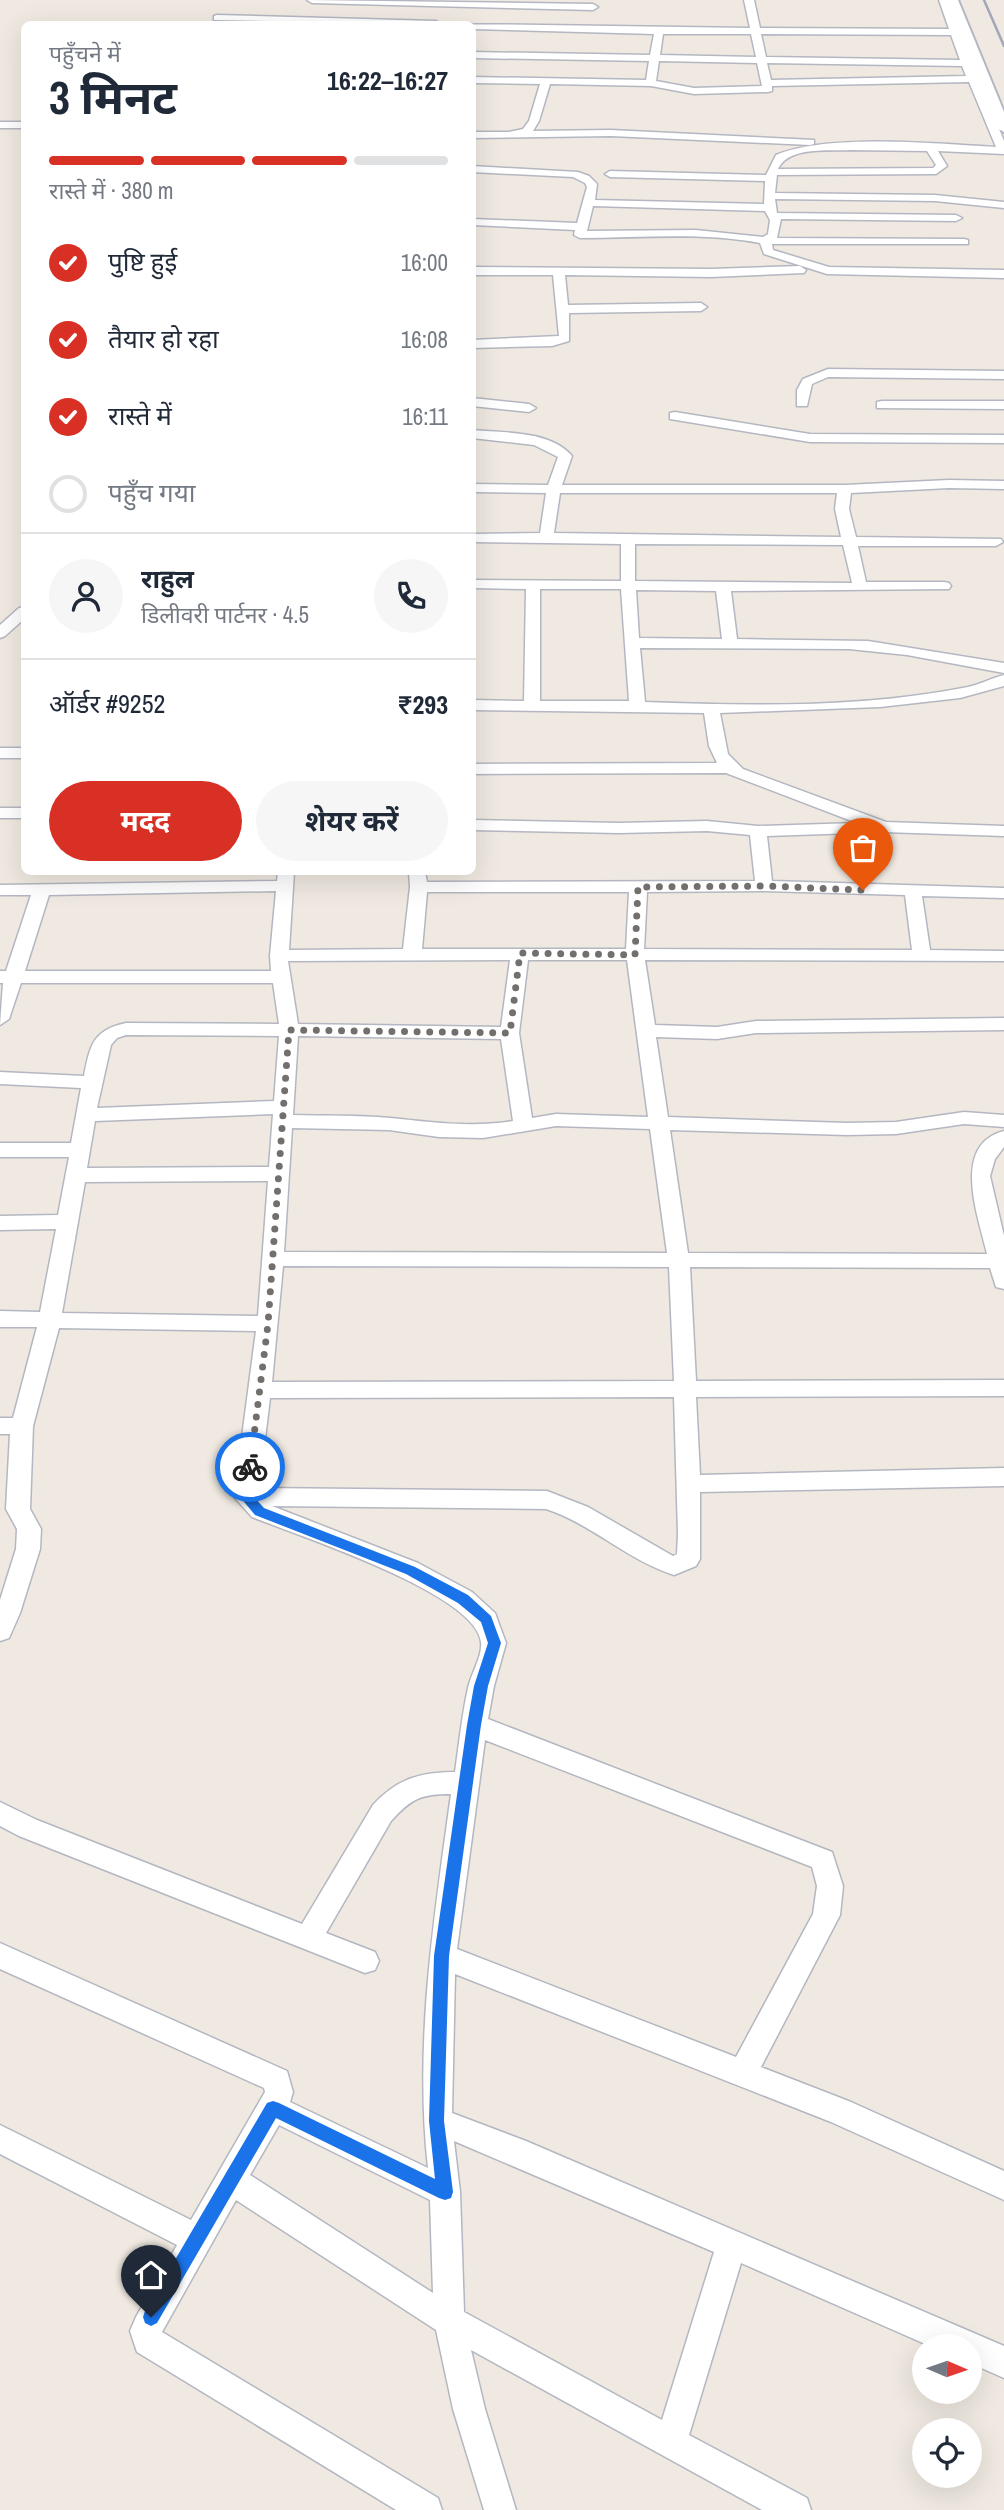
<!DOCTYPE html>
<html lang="hi">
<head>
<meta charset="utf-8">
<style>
  :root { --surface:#fff; --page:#f6f6f7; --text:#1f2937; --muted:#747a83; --line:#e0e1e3; --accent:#d93025 }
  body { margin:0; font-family:"Archivo Narrow","Noto Sans Devanagari",sans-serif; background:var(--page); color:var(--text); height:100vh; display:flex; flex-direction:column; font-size:26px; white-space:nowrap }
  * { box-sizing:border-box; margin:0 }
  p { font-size:23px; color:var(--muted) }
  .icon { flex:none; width:38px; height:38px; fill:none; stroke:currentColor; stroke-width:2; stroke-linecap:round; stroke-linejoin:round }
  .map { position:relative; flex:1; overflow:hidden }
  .side { position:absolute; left:21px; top:21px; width:455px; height:854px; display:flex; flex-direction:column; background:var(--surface); border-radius:10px; box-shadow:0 7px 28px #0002 }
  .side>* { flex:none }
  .needle { width:46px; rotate:92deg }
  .buttons { position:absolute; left:912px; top:2334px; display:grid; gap:14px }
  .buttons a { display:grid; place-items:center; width:70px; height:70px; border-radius:50%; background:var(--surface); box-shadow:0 7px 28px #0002; font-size:35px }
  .pin { position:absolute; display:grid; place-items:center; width:60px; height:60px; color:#fff; margin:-72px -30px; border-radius:50% 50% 50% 0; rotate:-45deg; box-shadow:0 0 7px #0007 }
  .pin .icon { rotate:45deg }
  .courier { position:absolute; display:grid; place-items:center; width:70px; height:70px; margin:-35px; border:5px solid #1a73e8; border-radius:50%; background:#fff; color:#222; box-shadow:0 2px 9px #0007 }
  .head em { font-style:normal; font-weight:700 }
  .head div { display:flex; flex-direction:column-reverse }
  .head { display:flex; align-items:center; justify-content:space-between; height:119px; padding:0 28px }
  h1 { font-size:46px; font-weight:700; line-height:52px }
  .bar { display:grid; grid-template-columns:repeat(4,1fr); gap:10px 7px; align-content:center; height:84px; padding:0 28px }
  .bar i { height:9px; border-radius:5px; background:var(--line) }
  .bar .current { background:var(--accent) }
  .bar p { grid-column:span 4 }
  .line { display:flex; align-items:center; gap:18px; padding:0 28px; border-top:2px solid var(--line) }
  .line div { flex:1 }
  .round { display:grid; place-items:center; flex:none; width:74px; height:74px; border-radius:37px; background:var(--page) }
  ol { padding:0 28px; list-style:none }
  li { display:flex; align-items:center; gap:21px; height:77px }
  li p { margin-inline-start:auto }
  li .icon { padding:7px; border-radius:50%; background:var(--accent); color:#fff; stroke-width:4 }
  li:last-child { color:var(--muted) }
  li i { width:38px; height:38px; border:4px solid var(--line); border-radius:50% }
  .button { display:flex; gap:14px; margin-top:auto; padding:14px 28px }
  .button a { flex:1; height:80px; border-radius:42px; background:var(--accent); color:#fff; font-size:28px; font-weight:700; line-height:80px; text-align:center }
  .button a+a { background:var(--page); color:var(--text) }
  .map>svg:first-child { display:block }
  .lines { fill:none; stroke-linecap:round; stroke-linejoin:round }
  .minor-casing { stroke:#b4b7c1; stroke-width:3 }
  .tertiary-casing { stroke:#b4b7c1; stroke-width:4 }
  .minor { fill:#fff; fill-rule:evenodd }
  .tertiary { fill:#fff; fill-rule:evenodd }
  .rail { stroke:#a3a6b8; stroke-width:2.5 }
  .route { fill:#1a73e8 }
  .done { stroke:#726f6d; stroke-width:7; stroke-dasharray:0 12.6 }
</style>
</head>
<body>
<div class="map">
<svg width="1004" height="2510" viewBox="0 0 1004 2510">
  <rect width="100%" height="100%" fill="#efe9e1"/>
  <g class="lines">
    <defs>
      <g id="minor">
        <path d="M 307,0 L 593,4 L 598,7 L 593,10 L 312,3 Z"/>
        <path d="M 744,0 L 754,0 L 760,28 L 949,29 L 939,0 L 949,0 L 959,29 L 970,32 L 961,35 L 1004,141 L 1004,154 L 938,151 L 947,166 L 936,174 L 777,175 L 775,193 L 935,195 L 1004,202 L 1004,208 L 935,201 L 775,199 L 777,213 L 956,215 L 962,218 L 956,221 L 781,219 L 777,238 L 964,239 L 968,240 L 968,244 L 772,244 L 773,250 L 829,267 L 1004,270 L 1004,278 L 827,274 L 764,254 L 760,243 C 700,232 640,238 580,238 L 574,235 L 575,230 L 472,225 L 472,219 L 577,223 L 587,187 L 585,183 L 573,177 L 472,172 L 472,166 L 578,172 L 589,176 L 597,184 L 595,200 L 764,204 L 765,181 L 610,177 L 605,174 L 610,171 L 766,175 L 776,155 C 830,133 936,144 996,147 L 969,82 L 772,86 L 772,91 L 768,92 L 694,94 L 651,86 L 550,84 L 539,121 L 533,131 L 611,130 L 814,140 L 814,144 L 810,145 L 611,136 L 472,138 L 472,132 L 509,132 L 523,129 L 529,121 L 540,84 L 472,83 L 472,77 L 646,80 L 649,61 L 472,58 L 472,52 L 650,55 L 654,34 L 472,29 L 472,24 L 469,24 L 750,28 ZM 663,34 L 751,34 L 756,57 L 660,55 ZM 761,34 L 951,35 L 960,60 L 766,57 ZM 659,61 L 757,63 L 762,86 L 694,88 L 656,81 ZM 767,63 L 962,66 L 966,76 L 771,80 ZM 850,150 L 927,151 L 936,165 L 933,168 L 778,169 C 788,146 830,151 850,150 ZM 593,206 L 765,211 L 770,220 L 768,234 L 763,237 L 696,230 L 587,231 Z"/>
        <path d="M 217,15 L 436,21 L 441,24 L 214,20 L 214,16 Z"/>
        <rect x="0" y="122" width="24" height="6"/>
        <path d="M 800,266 L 806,270 L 804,273 L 711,277 L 565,275 L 568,305 L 701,303 L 707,307 L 701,311 L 569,313 L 569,341 L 552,346 L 472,348 L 472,340 L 559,336 L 553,275 L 472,275 L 472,267 L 711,269 Z"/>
        <path d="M 828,369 L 1004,371 L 1004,379 L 828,377 L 812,384 L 807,406 L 797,406 L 797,390 L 803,379 Z"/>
        <path d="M 472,398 L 529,404 L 536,408 L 529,412 L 472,406 Z"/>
        <path d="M 882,401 L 1004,401 L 1004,409 L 877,408 L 877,402 Z"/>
        <path d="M 675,412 L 810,434 L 1004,435 L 1004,443 L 810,442 L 670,419 L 670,413 Z"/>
        <path d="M 472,430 C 503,433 550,430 572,456 L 562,485 L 845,485 L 949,480 L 1004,481 L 1004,489 L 949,488 L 851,493 L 849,509 L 856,537 L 1001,539 L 1003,542 L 996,546 L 858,546 L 866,582 L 944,582 L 949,583 L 951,586 L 949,589 L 731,591 L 737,639 L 868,641 L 1004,663 L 1004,673 L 907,655 L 849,649 L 640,648 L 645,702 C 751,706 863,708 968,687 C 981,684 992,678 1004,675 L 1004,686 L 960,698 L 880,707 L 720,713 L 728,754 L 743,769 L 886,822 L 1004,826 L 1004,836 L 884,832 L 767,836 L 772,881 L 1004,888 L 1004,898 L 922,896 L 930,950 L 1004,951 L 1004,961 L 645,960 L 655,1025 L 717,1027 L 756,1021 L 1004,1018 L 1004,1030 L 756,1033 L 717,1039 L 656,1037 L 668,1117 L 847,1123 L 896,1122 L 964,1112 L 1004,1115 L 1004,1127 L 964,1124 L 896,1134 L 847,1135 L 670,1130 L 688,1253 L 987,1254 C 979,1218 950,1145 1004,1131 L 1004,1147 L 995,1159 L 990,1176 L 1004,1236 L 1004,1289 L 996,1287 L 990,1268 L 690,1267 L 696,1381 L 1004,1380 L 1004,1396 L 696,1397 L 700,1475 L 1004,1468 L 1004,1486 L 700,1492 L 700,1559 L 696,1566 L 674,1575 C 627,1560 592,1524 546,1509 L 272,1506 L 418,1563 L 472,1592 L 495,1613 L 506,1643 L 494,1686 L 488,1719 L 832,1852 L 843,1886 L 840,1915 L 761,2067 L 851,2102 L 1004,2171 L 1004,2200 L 831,2122 L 455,1974 L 452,2113 L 526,2141 L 1004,2346 L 1004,2378 L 970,2363 L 970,2347 L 932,2347 L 741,2263 L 689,2435 L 807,2498 L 811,2510 L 762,2510 L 471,2350 L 485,2409 L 516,2510 L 484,2510 L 453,2409 L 436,2330 L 236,2200 L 162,2332 L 438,2498 L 442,2510 L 396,2510 L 137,2352 L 130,2331 L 136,2317 L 177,2245 L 0,2154 L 0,2125 L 191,2220 L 265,2092 L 264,2088 L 0,1969 L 0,1943 L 287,2071 L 293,2092 L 290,2102 L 428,2168 C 414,2043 434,1918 451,1794 C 421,1794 412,1798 391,1821 L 326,1933 L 375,1952 L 379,1961 L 375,1970 L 365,1973 L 19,1836 L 0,1826 L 0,1802 L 37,1820 L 302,1924 L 373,1805 C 397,1779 420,1772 455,1772 C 459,1744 462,1715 468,1688 C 471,1674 483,1655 481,1642 C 476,1593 296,1535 252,1517 L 234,1497 L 256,1331 L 59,1328 L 33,1426 L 30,1509 L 41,1529 L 40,1549 L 20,1613 L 9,1638 L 0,1641 L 0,1600 L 16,1549 L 17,1529 L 6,1509 L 10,1434 L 0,1434 L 0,1418 L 13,1418 L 37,1327 L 0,1327 L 0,1311 L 40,1312 L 56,1229 L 0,1230 L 0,1216 L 58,1215 L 69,1157 L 0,1157 L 0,1143 L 71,1143 L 81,1088 L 0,1084 L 0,1072 L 84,1076 C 90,1045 93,1030 126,1023 L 279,1024 L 273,983 L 21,983 L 9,1019 L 0,1025 L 3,983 L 0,983 L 0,971 L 6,971 L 31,895 L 0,895 L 0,885 L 277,881 L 278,872 L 294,872 L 289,950 L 403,949 L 410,887 L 409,872 L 425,872 L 427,882 L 755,881 L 750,835 L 707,831 L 619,833 L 472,830 L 472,820 L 619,823 L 707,821 L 758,826 L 857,823 L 726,773 L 472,774 L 472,764 L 717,763 L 709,746 L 704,713 L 472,710 L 472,700 L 524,701 L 526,589 L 472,588 L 472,580 L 621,581 L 621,544 L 472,542 L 472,534 L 540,533 L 546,493 L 472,492 L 472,484 L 548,485 L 558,457 L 534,445 L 472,438 ZM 560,493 L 837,493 L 835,509 L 841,537 L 554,533 ZM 635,544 L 843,545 L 852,583 L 635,581 ZM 540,589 L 621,589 L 629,701 L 540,701 ZM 636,590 L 716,591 L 722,639 L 639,638 ZM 276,891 L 270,956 L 271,971 L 25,971 L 49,895 ZM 764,891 L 905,895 L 912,950 L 644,949 L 647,892 ZM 427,892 L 629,892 L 626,949 L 422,949 ZM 510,960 L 501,1027 L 298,1024 L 288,961 ZM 528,960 L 627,960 L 648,1117 L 556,1114 L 532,1118 L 519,1033 ZM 126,1035 L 279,1036 L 274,1101 L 97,1108 L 111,1045 L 117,1038 ZM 298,1036 L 501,1039 L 513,1121 C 470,1128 432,1122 390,1118 C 358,1115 325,1116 293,1115 ZM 273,1114 L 269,1167 L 87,1168 L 95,1121 ZM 556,1126 L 650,1129 L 667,1253 L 284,1252 L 292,1128 L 389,1130 L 439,1137 L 483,1138 ZM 268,1181 L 258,1316 L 62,1313 L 85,1182 ZM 283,1266 L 669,1267 L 674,1381 L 272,1382 ZM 674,1397 L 678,1534 L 677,1554 L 673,1556 L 588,1507 L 547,1491 L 259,1488 L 270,1398 ZM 485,1740 L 812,1867 L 817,1886 L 813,1914 L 736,2057 L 457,1949 ZM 279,2125 L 430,2200 L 433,2293 L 250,2175 ZM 454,2141 L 714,2252 L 662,2420 L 464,2312 L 460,2192 Z"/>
        <path d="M 24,607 L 24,619 L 5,636 L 0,638 L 0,625 L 19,608 Z"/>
        <rect x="0" y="748" width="24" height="10"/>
        <rect x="0" y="808" width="24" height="10"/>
      </g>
      <path id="tertiary" d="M 946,0 L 958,0 L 1004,112 L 1004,132 L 997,128 Z"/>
    </defs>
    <use href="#minor" class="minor-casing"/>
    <use href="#tertiary" class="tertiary-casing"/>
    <use href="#minor" class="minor"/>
    <use href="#tertiary" class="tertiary"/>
    <path class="rail" d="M 984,0 L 1004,46"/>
  </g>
  <path class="route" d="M 250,1462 L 256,1467 L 253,1496 L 264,1508 L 415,1567 L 468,1595 L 491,1616 L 501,1643 L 488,1686 L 481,1725 L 449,1956 L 444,2121 L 453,2192 L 451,2198 L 445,2200 L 439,2198 L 276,2118 L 157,2323 L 151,2326 L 145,2323 L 143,2317 L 145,2311 L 267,2103 L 273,2101 L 279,2103 L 435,2179 L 429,2121 L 434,1956 L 467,1725 L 474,1686 L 488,1643 L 481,1622 L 458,1603 L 406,1574 L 255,1515 L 240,1497 L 244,1467 Z"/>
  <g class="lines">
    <path class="done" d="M 250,1467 L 268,1324 L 289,1030 L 510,1033 L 520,953 L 635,955 L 638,887 L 764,886 L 863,890"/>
  </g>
</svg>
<div class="buttons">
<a><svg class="needle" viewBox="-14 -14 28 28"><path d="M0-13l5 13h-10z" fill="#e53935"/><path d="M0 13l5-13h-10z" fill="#747a83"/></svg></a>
<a><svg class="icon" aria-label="locate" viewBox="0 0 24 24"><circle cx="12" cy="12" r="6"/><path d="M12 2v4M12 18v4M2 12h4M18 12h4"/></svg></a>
</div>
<div class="pin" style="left:863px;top:890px;background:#ea580c"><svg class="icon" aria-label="bag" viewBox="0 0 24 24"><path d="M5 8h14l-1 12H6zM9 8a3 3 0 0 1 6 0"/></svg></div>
<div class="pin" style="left:151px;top:2317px;background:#1f2937"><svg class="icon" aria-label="home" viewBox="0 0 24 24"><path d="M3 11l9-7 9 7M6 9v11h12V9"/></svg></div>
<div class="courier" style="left:250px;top:1467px"><svg class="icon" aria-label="bike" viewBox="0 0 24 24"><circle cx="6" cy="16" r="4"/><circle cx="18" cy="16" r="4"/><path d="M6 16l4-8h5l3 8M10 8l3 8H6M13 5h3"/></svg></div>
<section class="side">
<div class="head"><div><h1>3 मिनट</h1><p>पहुँचने में</p></div><em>16:22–16:27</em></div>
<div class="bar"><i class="current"></i><i class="current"></i><i class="current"></i><i></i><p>रास्ते में · 380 m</p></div>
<ol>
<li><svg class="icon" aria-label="check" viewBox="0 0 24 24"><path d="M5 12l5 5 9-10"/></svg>पुष्टि हुई<p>16:00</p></li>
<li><svg class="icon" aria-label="check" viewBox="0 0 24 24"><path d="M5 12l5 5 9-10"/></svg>तैयार हो रहा<p>16:08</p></li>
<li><svg class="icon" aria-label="check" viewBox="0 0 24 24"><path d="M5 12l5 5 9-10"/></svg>रास्ते में<p>16:11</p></li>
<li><i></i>पहुँच गया</li>
</ol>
<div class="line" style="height:126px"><a class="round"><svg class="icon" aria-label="person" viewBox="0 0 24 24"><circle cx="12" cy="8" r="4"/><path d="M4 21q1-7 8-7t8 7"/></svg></a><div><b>राहुल</b><p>डिलीवरी पार्टनर · 4.5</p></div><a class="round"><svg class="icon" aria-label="phone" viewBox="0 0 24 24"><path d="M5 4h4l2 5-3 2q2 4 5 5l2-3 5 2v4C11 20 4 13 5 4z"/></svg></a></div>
<div class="line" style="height:91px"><div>ऑर्डर #9252</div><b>₹293</b></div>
<div class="button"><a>मदद</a><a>शेयर करें</a></div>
</section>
</div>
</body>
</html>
